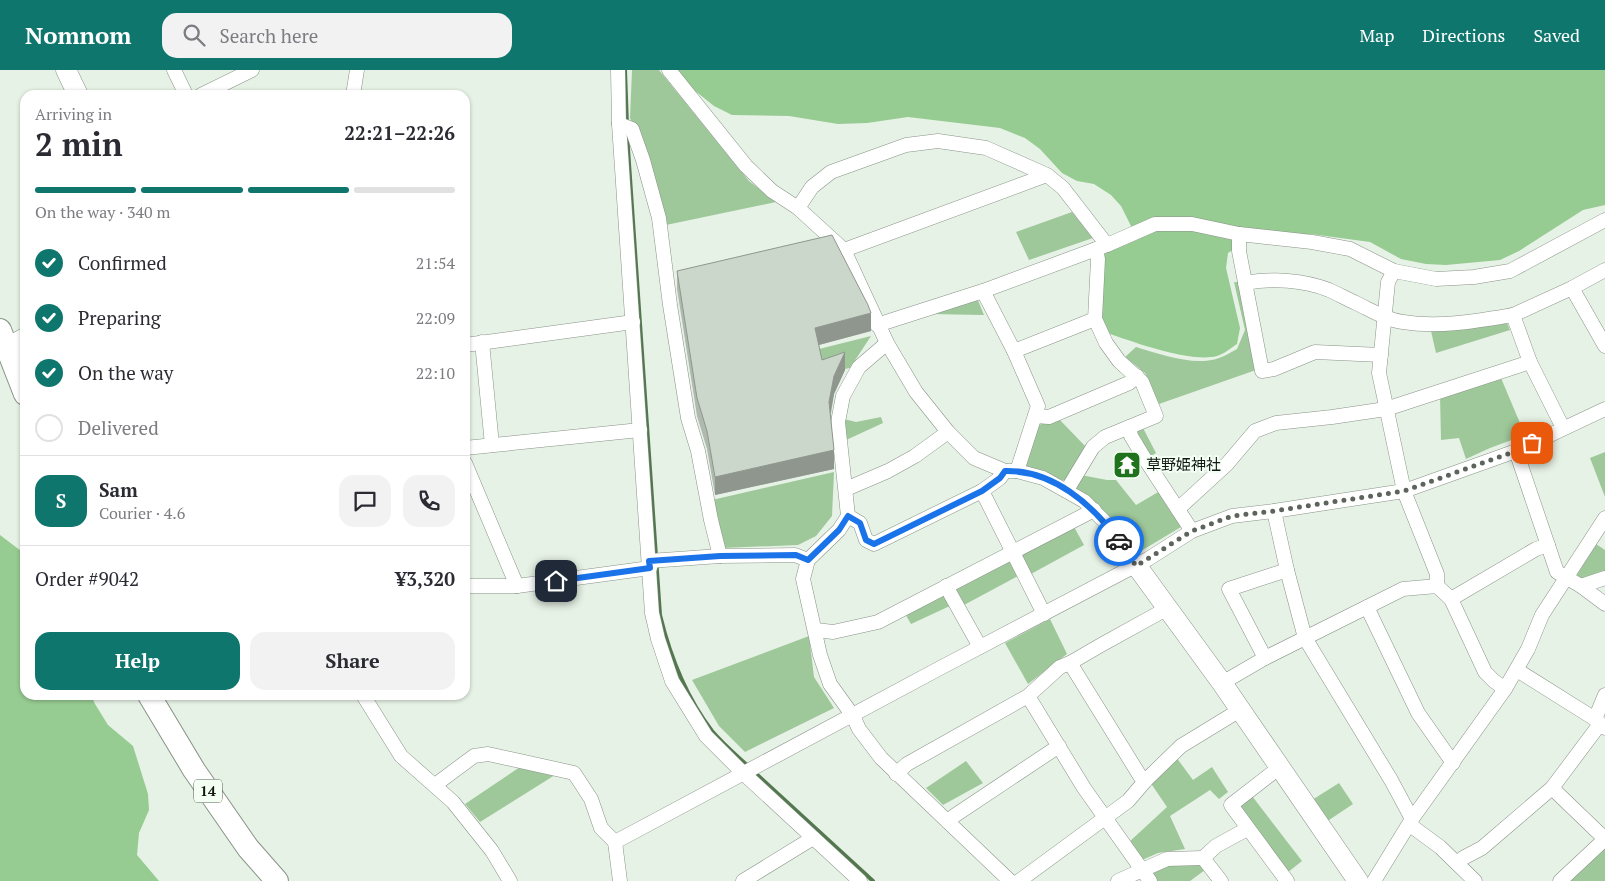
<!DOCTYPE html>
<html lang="en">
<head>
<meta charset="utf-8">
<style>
  :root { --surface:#fff; --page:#f2f2f3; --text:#2b2b33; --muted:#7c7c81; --line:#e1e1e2; --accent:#0f766e }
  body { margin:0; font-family:"PT Serif","Noto Sans JP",serif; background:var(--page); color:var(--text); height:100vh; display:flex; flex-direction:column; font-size:19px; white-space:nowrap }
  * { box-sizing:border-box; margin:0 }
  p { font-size:16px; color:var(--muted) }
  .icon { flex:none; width:28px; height:28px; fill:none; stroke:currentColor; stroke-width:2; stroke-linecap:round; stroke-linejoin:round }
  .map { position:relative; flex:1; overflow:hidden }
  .panel { position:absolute; left:20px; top:20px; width:450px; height:610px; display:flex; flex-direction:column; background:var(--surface); border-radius:15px; box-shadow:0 1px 4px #0004 }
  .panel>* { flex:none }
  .pin { position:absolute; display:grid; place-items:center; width:42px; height:42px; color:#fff; margin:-21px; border-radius:10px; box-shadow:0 2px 8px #0006 }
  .courier { position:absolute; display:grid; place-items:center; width:50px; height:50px; margin:-25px; border:4px solid #1a73e8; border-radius:50%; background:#fff; color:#222; box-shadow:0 1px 6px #0007 }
  .summary em { font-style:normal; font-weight:800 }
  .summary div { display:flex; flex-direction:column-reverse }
  .summary { display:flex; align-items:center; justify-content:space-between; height:85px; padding:0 15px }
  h1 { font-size:32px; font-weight:800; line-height:38px }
  .bar { display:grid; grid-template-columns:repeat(4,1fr); gap:8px 5px; align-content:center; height:60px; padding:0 15px }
  .bar i { height:6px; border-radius:4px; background:var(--line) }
  .bar .active { background:var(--accent) }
  .bar p { grid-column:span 4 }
  .line { display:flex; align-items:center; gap:12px; padding:0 15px; border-top:1px solid var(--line) }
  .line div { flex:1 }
  .round { display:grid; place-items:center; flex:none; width:52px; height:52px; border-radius:15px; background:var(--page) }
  ol { padding:0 15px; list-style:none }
  li { display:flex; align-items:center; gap:15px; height:55px }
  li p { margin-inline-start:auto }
  li .icon { padding:5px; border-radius:50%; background:var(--accent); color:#fff; stroke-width:4 }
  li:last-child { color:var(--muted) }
  li i { width:28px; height:28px; border:2px solid var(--line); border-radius:50% }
  .cta { display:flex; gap:10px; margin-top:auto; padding:10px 15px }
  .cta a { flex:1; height:58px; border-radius:15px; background:var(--accent); color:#fff; font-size:20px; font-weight:800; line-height:58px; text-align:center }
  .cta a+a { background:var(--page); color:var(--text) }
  header { display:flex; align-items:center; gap:30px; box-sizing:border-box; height:70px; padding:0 25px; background:var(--accent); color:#fff }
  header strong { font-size:24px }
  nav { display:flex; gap:28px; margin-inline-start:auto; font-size:18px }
  .search { width:350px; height:45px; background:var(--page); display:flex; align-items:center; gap:12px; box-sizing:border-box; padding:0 18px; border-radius:15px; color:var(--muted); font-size:19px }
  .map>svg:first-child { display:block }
  .green { fill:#9ec89a }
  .forest { fill:#96cb91 }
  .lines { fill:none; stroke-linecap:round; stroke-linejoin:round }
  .stream { stroke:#53784f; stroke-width:4 }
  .street-casing { stroke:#899388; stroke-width:15 }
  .secondary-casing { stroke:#899388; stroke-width:21 }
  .primary-casing { stroke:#899388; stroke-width:24 }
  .street { stroke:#fff; stroke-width:14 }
  .secondary { stroke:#fff; stroke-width:20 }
  .primary { stroke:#fff; stroke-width:22 }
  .wall { fill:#afb9af }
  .shaded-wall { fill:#8f968e }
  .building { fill:#ccd7cb; stroke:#8f968e }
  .done { stroke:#5d645d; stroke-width:5; stroke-dasharray:0 9 }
  .route { stroke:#1a73e8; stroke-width:6 }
  .labels { text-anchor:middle; stroke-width:4; stroke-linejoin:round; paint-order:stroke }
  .shield { fill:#f4fff3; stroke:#565d56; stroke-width:1 }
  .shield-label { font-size:14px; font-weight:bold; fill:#131713 }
  .poi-label { font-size:15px; fill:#131713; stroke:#f4fff3; text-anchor:start }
</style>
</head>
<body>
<header>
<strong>Nomnom</strong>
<div class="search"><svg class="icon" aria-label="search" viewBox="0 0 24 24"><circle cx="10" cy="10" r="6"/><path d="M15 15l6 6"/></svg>Search here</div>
<nav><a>Map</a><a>Directions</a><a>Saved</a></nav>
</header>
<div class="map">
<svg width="1605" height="811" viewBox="0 0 1605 811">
  <rect width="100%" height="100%" fill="#e7f2e6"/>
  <g class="green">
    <path d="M 632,0 L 659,0 L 749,111 L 776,132 L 666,155 L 641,74 L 630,48 Z"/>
    <path d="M 1072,142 L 1093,168 L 1029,190 L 1016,162 Z"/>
    <path d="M 1234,212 L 1245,213 L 1256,300 L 1159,334 L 1145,303 L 1125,287 L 1136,277 C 1160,284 1195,297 1219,288 C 1225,286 1231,282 1237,279 L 1245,260 Z"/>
    <path d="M 977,228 L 984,245 L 929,244 Z"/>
    <path d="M 1506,251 L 1510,260 L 1436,283 L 1431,261 Z"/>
    <path d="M 871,266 L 850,298 L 824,303 L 819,279 Z"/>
    <path d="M 1501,308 L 1525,365 L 1490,378 L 1466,389 L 1459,368 L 1441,370 L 1440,325 Z"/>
    <path d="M 881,347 L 883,353 L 844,371 L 844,349 L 856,352 Z"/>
    <path d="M 1058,348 L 1086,377 L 1068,412 L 1023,397 L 1036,356 Z"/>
    <path d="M 1143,358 L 1156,383 L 1148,388 L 1134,362 Z"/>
    <path d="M 1605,382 L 1605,427 L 1590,388 Z"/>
    <path d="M 834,402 L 832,446 L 816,466 L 798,475 L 721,478 L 712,430 Z"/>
    <path d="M 1081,405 L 1107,410 L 1116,410 L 1136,435 L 1160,421 L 1181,457 L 1136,484 L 1074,419 Z"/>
    <path d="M 1073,455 L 1084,475 L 1031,504 L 1020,484 Z"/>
    <path d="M 1596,474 L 1605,480 L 1605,506 L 1587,512 L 1577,505 Z"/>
    <path d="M 1009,489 L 1018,506 L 964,535 L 955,517 Z"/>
    <path d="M 946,523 L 952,535 L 911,554 L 904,542 Z"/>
    <path d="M 1050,549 L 1067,584 L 1028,614 L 1005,573 Z"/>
    <path d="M 809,566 L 814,607 L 834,638 L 745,682 L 719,656 L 692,610 Z"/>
    <path d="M 1176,687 L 1193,710 L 1212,697 L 1228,722 L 1219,729 L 1210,720 L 1170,746 L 1185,779 L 1158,783 L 1142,790 L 1128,773 L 1167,737 L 1150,712 Z"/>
    <path d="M 966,691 L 983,713 L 943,735 L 926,718 Z"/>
    <path d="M 520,697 L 555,705 L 480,752 L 465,734 Z"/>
    <path d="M 1339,713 L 1353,734 L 1326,752 L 1312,730 Z"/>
    <path d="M 1252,726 L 1302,791 L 1287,803 L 1237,738 Z"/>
    <path d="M 1605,776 L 1605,811 L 1568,811 Z"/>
    <path d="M 1167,793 L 1200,793 L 1205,800 L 1190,811 L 1155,811 L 1149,802 Z"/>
  </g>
  <g class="forest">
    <path d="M 669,0 L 1605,0 L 1605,135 L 1583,140 L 1519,181 L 1500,190 L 1446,195 L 1426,194 L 1401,189 L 1370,172 L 1311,164 L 1248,170 L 1228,183 L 1226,198 L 1240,258 L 1237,274 C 1231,278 1224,284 1217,286 C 1190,293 1134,272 1107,263 L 1100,249 L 1104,185 L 1131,156 L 1121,136 L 1111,125 L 1094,114 L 1077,111 L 1062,103 L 1040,79 L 1025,68 L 1000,58 L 908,47 L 867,53 L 838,54 L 789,46 L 732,45 L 714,36 Z"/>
    <path d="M 0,465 L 25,484 L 25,625 L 91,625 L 95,634 L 108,655 L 133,676 L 148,724 L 149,740 L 139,763 L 137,785 L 159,811 L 0,811 Z"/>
  </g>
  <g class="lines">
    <g class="stream">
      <path d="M 625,0 L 627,55"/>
      <path d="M 627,64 L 660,545 C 670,586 686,627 712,661 C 723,674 736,685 748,696"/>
      <path d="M 753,701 L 873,811"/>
    </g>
    <defs>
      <g id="street">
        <path d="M 174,0 L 186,25"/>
        <path d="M 618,0 L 619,54 L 652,543 L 658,569 L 672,611 L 706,666 L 743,703 L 860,811"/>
        <path d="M 669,0 L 746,96 L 772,121 L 798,138 L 844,180 L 887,273 L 916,322 L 948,362 L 974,388 L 1005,401 L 1017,401 L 1043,408 L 1084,431 L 1107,454 L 1136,495"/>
        <path d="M 201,25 L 252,0"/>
        <path d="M 353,25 L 357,0"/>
        <path d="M 619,54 L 632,59 L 643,90 L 659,148 L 670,235 L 688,348 L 698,381 L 711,450 L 720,486"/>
        <path d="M 798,138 L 812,117 L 831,102 L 906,75 L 938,71 L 986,78 L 1047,105 L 1063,118 L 1107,175"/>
        <path d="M 1239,164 L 1239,181 L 1262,301 L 1274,299 L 1315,282 L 1381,285"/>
        <path d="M 844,180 L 1047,105"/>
        <path d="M 1605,200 L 1572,218 L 1605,276"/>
        <path d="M 1394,201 L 1388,212 L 1379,303 L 1404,421 L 1437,504 L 1437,516"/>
        <path d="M 1245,213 C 1272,208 1304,210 1329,220 C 1338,224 1347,229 1356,233 C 1371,240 1386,250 1403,252 C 1439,258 1477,251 1513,245"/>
        <path d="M 983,221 L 1014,281 L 1038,336 L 1017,401"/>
        <path d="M 877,255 L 983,221 L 1107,175 L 1155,154 L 1192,154 L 1239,164 L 1312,172 L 1350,179 L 1394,201 L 1436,209 L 1474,207 L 1510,201 L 1605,150"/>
        <path d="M 482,272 L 492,375"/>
        <path d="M 887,273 L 859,297 L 843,326 L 838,352 L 848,446 L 839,460 L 808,490 L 803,509 L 820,585 L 830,614 L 853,646 L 859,659 L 881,688 L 1010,811"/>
        <path d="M 465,275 L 633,252"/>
        <path d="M 1014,281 L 1095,249 L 1098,189 L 1096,179"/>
        <path d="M 1035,346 L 1049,347 L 1129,313 L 1137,306"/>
        <path d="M 1129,357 L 1131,366 L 1143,386 L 1192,461"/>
        <path d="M 1563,358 L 1530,292 L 1513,245 L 1572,218"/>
        <path d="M 465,378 L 640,360"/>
        <path d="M 1516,381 L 1557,502 L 1581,516 L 1605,508"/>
        <path d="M 465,393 L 517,516"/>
        <path d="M 846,419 L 888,401 L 915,386 L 948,362"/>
        <path d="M 1067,420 L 1093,377 L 1105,367 L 1156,346 L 1142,312 L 1119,291 L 1106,273 L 1095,249"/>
        <path d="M 982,421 L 1044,544"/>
        <path d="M 1178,439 L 1227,394 L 1255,361 L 1276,353 L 1332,347 L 1386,339 L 1530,292"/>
        <path d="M 1274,441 L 1287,500"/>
        <path d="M 848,446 L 860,453 L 866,470 L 874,474 L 982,421 L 1000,408 L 1005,401"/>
        <path d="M 649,491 L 720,486 L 795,485 L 808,490"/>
        <path d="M 465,516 L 517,516 L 650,498"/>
        <path d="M 946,516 L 980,577"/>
        <path d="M 1581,516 L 1605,534"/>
        <path d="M 1451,529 L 1536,479 L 1548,475"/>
        <path d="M 1367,537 L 1418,643 L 1453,693"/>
        <path d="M 816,560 L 833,562 L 878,552 L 1094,440"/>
        <path d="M 1265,588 L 1229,519 L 1287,500 L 1305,568 L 1391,710 L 1412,749"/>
        <path d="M 1070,593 L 1101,575 L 1168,538"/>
        <path d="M 1517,600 L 1595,649 L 1605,658"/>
        <path d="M 1222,613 L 1265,588 L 1403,519 L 1437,516 L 1451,529 L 1485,602 L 1494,611 L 1505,619"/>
        <path d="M 363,625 L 401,686 L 453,732 L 492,781 L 510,811"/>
        <path d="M 1028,626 L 1060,597 L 1070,593 L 1140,706 L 1146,710"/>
        <path d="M 1595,649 L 1605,625"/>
        <path d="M 1280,697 L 1231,735 L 1287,811"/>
        <path d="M 896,704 L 907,694 L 1028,626 L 1084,718 L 1150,811"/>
        <path d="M 435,715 L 474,686 L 488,684 L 574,703 L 591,729 L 601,758 L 615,772"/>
        <path d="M 1552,718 L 1605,769"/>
        <path d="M 948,752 L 954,746 L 1059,676"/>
        <path d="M 1410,755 L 1440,777 L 1475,811"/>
        <path d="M 1458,794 L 1463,788 L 1482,778 L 1552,718 L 1600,654"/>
        <path d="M 620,811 L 615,772 L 942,597 L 1148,489 L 1192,461 L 1232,446 L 1274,441 L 1404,421 L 1516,381 L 1605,339"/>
        <path d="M 743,811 L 813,768"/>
        <path d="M 1019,811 L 1128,731 L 1146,710 L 1181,676 L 1240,640"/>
        <path d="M 1118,811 L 1167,789 L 1203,788"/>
        <path d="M 1221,811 L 1203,788 L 1216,776 L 1247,759"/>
        <path d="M 1374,811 L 1412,749 L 1505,619 L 1528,579 L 1542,545 L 1605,448"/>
        <path d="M 1560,811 L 1605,769"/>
      </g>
      <g id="secondary">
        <path d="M 66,0 L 78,25"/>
        <path d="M 7,278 L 25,268"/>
        <path d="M 1136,495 L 1222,613 L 1358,811"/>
      </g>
      <g id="primary">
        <path d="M 0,260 L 25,324"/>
        <path d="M 149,625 L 194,700 L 248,778 L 277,811"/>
      </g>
    </defs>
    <use href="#street" class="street-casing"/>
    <use href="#secondary" class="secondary-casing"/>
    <use href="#primary" class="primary-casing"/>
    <use href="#street" class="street"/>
    <use href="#secondary" class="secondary"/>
    <use href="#primary" class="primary"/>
  </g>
  <path class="wall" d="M 677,201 L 871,261 L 819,275 L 822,290 L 845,300 L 834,324 L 831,344 L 834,399 L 715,425 L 707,379 L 697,346 L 677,219 Z"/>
  <g class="shaded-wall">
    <path d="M 871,243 L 871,261 L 815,276 L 815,258 Z"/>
    <path d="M 845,282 L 845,300 L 834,324 L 829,351 L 829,332 L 834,306 Z"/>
    <path d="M 834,380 L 834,399 L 715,425 L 715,407 Z"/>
  </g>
  <path class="building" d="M 832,165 L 868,235 L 871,243 L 815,258 L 822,290 L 845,282 L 834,306 L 829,332 L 834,380 L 715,407 L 707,361 L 697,328 L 677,201 Z"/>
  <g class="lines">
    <path class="done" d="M 1119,471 L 1136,496 L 1192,461 L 1232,446 L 1274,441 L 1404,421 L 1516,381 L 1532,373"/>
    <path class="route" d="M 556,511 L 650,498 L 649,491 L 720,486 L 796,485 L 808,490 L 839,460 L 848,446 L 860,453 L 866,470 L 874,474 L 982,421 L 1000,408 L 1005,401 C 1053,400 1092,434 1119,471"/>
  </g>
  <defs>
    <symbol id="temple-square" viewBox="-11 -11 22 22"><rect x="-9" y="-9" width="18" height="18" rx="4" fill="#20731d" stroke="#f4fff3"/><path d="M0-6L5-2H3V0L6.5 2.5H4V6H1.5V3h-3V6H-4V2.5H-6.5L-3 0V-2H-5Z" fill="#fff"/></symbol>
  </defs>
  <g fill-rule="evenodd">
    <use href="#temple-square" x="1111" y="379" width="32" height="32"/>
  </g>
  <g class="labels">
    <rect class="shield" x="194" y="709.5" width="28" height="23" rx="4"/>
    <g class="shield-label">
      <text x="208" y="726">14</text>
    </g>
    <g class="poi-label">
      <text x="1146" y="400">草野姫神社</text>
    </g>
  </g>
</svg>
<div class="pin" style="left:1532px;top:373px;background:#ea580c"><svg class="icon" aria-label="bag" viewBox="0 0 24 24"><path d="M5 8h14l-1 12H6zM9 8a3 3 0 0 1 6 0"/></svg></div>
<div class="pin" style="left:556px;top:511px;background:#1f2937"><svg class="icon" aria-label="home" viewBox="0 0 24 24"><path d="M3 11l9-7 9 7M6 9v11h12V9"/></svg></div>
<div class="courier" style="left:1119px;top:471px"><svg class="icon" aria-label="car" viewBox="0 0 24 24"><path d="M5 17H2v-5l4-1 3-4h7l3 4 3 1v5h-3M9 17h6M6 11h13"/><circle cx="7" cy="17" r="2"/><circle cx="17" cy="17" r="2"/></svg></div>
<section class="panel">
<div class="summary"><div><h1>2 min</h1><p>Arriving in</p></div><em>22:21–22:26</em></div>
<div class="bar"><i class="active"></i><i class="active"></i><i class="active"></i><i></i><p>On the way · 340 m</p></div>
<ol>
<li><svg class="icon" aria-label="check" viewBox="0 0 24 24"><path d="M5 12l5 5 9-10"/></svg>Confirmed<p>21:54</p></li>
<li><svg class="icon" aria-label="check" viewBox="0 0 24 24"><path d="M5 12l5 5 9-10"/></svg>Preparing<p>22:09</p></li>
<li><svg class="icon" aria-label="check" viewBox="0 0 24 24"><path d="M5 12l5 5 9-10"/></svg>On the way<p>22:10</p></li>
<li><i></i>Delivered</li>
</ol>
<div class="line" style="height:90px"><b class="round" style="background:var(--accent);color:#fff">S</b><div><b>Sam</b><p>Courier · 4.6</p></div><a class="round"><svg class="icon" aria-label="chat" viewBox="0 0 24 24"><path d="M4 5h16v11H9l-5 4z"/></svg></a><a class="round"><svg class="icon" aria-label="phone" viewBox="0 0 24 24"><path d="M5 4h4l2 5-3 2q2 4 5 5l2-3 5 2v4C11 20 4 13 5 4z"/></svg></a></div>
<div class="line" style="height:65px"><div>Order #9042</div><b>¥3,320</b></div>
<div class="cta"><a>Help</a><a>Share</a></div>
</section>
</div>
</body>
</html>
